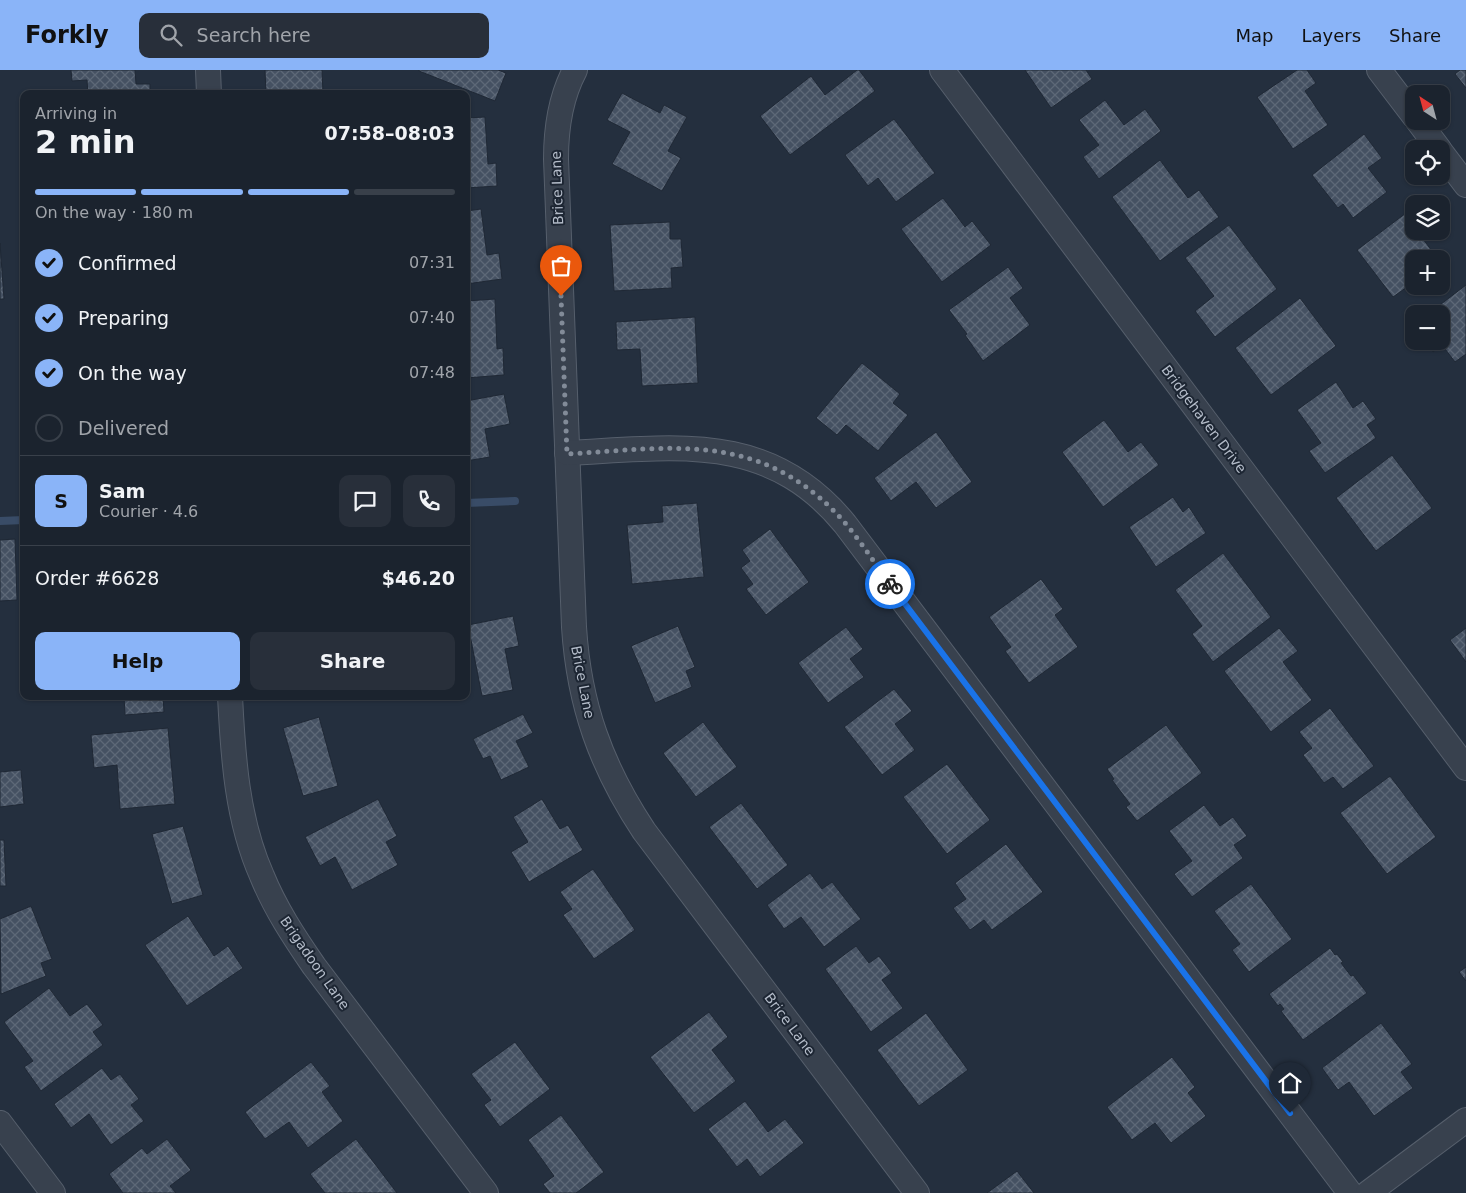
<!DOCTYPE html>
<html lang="en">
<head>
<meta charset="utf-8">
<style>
  :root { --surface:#1b232e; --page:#282f3a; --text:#f1f3f6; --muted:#a0a4aa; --line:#39404a; --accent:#8ab4f8 }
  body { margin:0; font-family:"DejaVu Sans",sans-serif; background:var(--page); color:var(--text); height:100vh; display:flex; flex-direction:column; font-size:19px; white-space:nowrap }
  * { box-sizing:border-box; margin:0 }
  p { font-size:16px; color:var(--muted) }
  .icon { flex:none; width:28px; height:28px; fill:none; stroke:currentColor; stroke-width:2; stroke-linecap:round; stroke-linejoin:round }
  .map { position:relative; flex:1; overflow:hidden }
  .drawer { position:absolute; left:20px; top:20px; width:450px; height:610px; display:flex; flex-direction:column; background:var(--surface); border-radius:10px; box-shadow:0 1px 4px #0004,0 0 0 1px var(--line) }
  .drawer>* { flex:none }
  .needle { width:32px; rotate:324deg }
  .controls { position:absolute; left:1405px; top:15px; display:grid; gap:10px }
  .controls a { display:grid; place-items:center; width:45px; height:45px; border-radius:10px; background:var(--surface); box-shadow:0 1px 4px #0004,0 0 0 1px var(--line); font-size:25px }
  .pin { position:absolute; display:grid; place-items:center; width:42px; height:42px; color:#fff; margin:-51px -21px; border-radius:50% 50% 50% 0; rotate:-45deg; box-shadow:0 0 5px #0007 }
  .pin .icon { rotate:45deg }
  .courier { position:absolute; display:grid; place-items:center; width:50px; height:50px; margin:-25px; border:4px solid #1a73e8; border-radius:50%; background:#fff; color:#222; box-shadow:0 1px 6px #0007 }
  .overview em { font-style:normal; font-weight:700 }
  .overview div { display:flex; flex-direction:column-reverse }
  .overview { display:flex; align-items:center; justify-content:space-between; height:85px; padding:0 15px }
  h1 { font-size:32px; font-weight:700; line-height:38px }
  .bar { display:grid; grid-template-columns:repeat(4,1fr); gap:8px 5px; align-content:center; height:60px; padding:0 15px }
  .bar i { height:6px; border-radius:4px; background:var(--line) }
  .bar .current { background:var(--accent) }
  .bar p { grid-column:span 4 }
  .line { display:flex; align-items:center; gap:12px; padding:0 15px; border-top:1px solid var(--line) }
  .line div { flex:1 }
  .round { display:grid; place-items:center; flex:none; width:52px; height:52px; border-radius:10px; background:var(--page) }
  ol { padding:0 15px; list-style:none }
  li { display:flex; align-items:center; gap:15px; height:55px }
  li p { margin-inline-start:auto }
  li .icon { padding:5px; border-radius:50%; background:var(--accent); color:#111; stroke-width:4 }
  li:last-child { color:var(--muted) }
  li i { width:28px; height:28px; border:2px solid var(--line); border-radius:50% }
  .button { display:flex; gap:10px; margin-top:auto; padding:10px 15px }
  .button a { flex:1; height:58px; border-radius:10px; background:var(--accent); color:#111; font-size:20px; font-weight:700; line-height:58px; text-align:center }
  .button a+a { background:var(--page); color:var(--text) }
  header { display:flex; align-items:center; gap:30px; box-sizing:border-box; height:70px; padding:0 25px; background:var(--accent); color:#111 }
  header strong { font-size:24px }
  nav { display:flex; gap:28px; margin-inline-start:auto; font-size:18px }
  .search { width:350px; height:45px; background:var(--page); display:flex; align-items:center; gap:12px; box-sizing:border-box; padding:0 18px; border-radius:10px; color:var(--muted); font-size:19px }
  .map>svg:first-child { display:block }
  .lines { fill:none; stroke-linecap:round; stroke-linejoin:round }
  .stream { stroke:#394c67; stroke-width:8 }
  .building { fill:url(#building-cross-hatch); stroke:#1f2835 }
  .minor-casing { stroke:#565f6c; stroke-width:26 }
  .minor { stroke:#38414e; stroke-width:24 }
  .done { stroke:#828b98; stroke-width:5; stroke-dasharray:0 9 }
  .route { stroke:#1a73e8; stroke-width:6 }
  .labels { text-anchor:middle; stroke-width:4; stroke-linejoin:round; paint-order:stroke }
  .street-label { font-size:14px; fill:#b4bcc9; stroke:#1d2633 }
</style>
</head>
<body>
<header>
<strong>Forkly</strong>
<div class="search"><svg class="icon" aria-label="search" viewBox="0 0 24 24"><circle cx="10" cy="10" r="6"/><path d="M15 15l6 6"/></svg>Search here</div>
<nav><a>Map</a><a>Layers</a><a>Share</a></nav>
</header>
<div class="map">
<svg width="1466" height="1123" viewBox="0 0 1466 1123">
  <defs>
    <pattern id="building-cross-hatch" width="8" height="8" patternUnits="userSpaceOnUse" patternTransform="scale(1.25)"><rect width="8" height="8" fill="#455162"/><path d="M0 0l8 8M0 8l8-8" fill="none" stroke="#5d6877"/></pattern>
  </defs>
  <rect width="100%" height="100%" fill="#242f3e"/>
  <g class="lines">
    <g class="stream">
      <path d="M 466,433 L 515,431"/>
      <path d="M 0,451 L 24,450"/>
    </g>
  </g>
  <g class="building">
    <path d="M 71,0 L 135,0 L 136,14 L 150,14 L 150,24 L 88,24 L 87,10 L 72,11 Z"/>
    <path d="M 265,0 L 322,0 L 323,24 L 266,24 Z"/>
    <path d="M 419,0 L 498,0 L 506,3 L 495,31 L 419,1 Z"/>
    <path d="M 857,0 L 859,0 L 875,21 L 790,85 L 760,46 L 811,6 L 825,25 Z"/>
    <path d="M 1025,0 L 1086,0 L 1092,9 L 1051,38 Z"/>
    <path d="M 1297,0 L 1307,0 L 1316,13 L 1305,21 L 1328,55 L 1293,79 L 1257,27 Z"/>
    <path d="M 1460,0 L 1466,0 L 1466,18 L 1455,4 Z"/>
    <path d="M 622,23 L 660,43 L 664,35 L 687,47 L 668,81 L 681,88 L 662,121 L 612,94 L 630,62 L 607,50 Z"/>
    <path d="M 1105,30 L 1124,55 L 1145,39 L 1161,61 L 1099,109 L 1083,87 L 1099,75 L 1079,50 Z"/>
    <path d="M 485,47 L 488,94 L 496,93 L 497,116 L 466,118 L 466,48 Z"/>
    <path d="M 894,49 L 935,103 L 896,132 L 878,108 L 868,116 L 845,85 Z"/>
    <path d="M 1364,64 L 1382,88 L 1368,98 L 1387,122 L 1353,148 L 1343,134 L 1338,138 L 1312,105 Z"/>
    <path d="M 1160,90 L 1188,128 L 1199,120 L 1219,147 L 1160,191 L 1112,127 Z"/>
    <path d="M 943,128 L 965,157 L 972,151 L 991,175 L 942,212 L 901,159 Z"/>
    <path d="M 481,139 L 487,185 L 499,183 L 502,209 L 466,214 L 466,141 Z"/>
    <path d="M 1410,140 L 1414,144 L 1414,161 L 1424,161 L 1420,165 L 1438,189 L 1414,189 L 1414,212 L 1393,227 L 1357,180 Z"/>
    <path d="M 670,152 L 670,169 L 681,169 L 683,197 L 671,198 L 672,218 L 614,221 L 610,155 Z"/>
    <path d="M 1229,155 L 1277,219 L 1215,267 L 1195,241 L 1214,226 L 1185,188 Z"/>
    <path d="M 0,173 L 4,229 L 0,229 Z"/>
    <path d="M 1008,197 L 1023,218 L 1010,228 L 1030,255 L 983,291 L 965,265 L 967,264 L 949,240 Z"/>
    <path d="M 1466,215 L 1466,284 L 1455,292 L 1442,275 L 1433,282 L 1425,271 L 1441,271 L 1441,244 L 1428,244 Z"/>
    <path d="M 1300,228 L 1336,276 L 1271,325 L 1235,278 Z"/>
    <path d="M 495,229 L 497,279 L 503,278 L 504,305 L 466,308 L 466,231 Z"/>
    <path d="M 695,247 L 698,313 L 642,316 L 640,279 L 617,280 L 616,252 Z"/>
    <path d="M 862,293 L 900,324 L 893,333 L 908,345 L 878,381 L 846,355 L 837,365 L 816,348 Z"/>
    <path d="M 1336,312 L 1353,338 L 1363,331 L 1376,349 L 1367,355 L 1376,368 L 1325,403 L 1309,381 L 1321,373 L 1297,340 Z"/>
    <path d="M 504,324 L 510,354 L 485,359 L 490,387 L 466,391 L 466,331 Z"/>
    <path d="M 1104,350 L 1128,382 L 1141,372 L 1159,395 L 1103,437 L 1062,382 Z"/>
    <path d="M 936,362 L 972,412 L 936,438 L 916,412 L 891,431 L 874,408 Z"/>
    <path d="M 1392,385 L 1432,438 L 1376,481 L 1336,428 Z"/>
    <path d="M 1173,427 L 1183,442 L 1189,437 L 1206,463 L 1156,497 L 1129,457 Z"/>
    <path d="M 697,433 L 704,507 L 632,514 L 627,455 L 663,452 L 662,436 Z"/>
    <path d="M 770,459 L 809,512 L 766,545 L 746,519 L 753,514 L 741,498 L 750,491 L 742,480 Z"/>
    <path d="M 15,469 L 17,530 L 0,531 L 0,470 Z"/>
    <path d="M 1223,483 L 1271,547 L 1213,592 L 1192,564 L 1202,556 L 1175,520 Z"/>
    <path d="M 1041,509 L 1063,539 L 1055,545 L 1078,577 L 1029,613 L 1005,581 L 1011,577 L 989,547 Z"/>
    <path d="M 513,546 L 519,576 L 505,579 L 513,620 L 482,626 L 468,555 Z"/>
    <path d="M 678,556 L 695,597 L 686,601 L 692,617 L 655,633 L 631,576 Z"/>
    <path d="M 846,557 L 863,579 L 850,589 L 864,607 L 828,633 L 798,593 Z"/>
    <path d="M 1279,558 L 1298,581 L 1283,592 L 1312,630 L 1271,662 L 1224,601 Z"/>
    <path d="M 1466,558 L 1466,592 L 1450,570 Z"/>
    <path d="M 894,619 L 912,641 L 895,654 L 915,680 L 882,705 L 844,657 Z"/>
    <path d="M 124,626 L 163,626 L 164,642 L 125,645 Z"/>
    <path d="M 1330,638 L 1374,696 L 1343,719 L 1333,707 L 1324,713 L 1303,685 L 1312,678 L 1299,662 Z"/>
    <path d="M 523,644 L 533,663 L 516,671 L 529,697 L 501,710 L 490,686 L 483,689 L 473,669 Z"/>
    <path d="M 319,647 L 338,716 L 303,726 L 283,658 Z"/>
    <path d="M 703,652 L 737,697 L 696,727 L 663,683 Z"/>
    <path d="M 1166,655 L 1202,703 L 1137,751 L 1126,737 L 1130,734 L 1112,710 L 1114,709 L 1107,699 Z"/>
    <path d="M 168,658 L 175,734 L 120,739 L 117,695 L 94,698 L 91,665 Z"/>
    <path d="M 947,694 L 990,750 L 947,784 L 903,727 Z"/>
    <path d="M 21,700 L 24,734 L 0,737 L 0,702 Z"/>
    <path d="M 1390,706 L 1436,767 L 1387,804 L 1340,743 Z"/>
    <path d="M 378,729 L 397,766 L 386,772 L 398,795 L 352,820 L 335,787 L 320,796 L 305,767 Z"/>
    <path d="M 542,729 L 560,759 L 568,755 L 583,780 L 529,812 L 511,782 L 528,772 L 513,747 Z"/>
    <path d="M 741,733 L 788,795 L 757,819 L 709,757 Z"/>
    <path d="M 1204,735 L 1220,756 L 1233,747 L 1247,766 L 1234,775 L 1243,788 L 1192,827 L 1174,804 L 1192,791 L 1169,761 Z"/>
    <path d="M 183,756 L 203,825 L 172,834 L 152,764 Z"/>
    <path d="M 0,770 L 4,770 L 6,816 L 0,816 Z"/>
    <path d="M 1006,774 L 1043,822 L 992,860 L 984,850 L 970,860 L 953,838 L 966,829 L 955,813 Z"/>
    <path d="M 593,799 L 635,860 L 594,889 L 563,845 L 572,839 L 560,822 Z"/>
    <path d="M 810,803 L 822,819 L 832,812 L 861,849 L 824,877 L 801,847 L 784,859 L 767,835 Z"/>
    <path d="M 1251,814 L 1292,869 L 1249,902 L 1232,880 L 1240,874 L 1214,841 Z"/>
    <path d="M 31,836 L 52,889 L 41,893 L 46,906 L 1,924 L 0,849 Z"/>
    <path d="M 188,846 L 214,886 L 228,876 L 243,898 L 187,936 L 145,875 Z"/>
    <path d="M 856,876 L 869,893 L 879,886 L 892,903 L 882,910 L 903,938 L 871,962 L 825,899 Z"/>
    <path d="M 1330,878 L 1335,885 L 1337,884 L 1343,892 L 1341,893 L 1351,906 L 1353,905 L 1367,923 L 1303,970 L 1281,941 L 1284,939 L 1280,934 L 1278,936 L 1269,924 Z"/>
    <path d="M 1466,897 L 1466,911 L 1459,902 Z"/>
    <path d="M 49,918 L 70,946 L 87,934 L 103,955 L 93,962 L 103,975 L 41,1021 L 24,997 L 33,991 L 4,952 Z"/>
    <path d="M 709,942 L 728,967 L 712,980 L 736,1011 L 694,1043 L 650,987 Z"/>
    <path d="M 926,943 L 968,1000 L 919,1036 L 877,980 Z"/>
    <path d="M 1381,953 L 1412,994 L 1401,1002 L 1413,1018 L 1374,1046 L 1349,1012 L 1338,1020 L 1322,998 Z"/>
    <path d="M 515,972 L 550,1019 L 500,1057 L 484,1035 L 491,1030 L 471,1004 Z"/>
    <path d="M 1172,987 L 1195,1017 L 1188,1023 L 1206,1046 L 1171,1073 L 1155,1053 L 1132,1070 L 1107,1037 Z"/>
    <path d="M 311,992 L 330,1016 L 322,1022 L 343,1051 L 308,1078 L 289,1052 L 265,1069 L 245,1042 Z"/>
    <path d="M 102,998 L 111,1010 L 120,1004 L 139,1029 L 131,1035 L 144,1051 L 111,1075 L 89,1044 L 71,1058 L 54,1034 Z"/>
    <path d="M 745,1031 L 768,1062 L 785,1049 L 804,1073 L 760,1107 L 747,1089 L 737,1097 L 708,1059 Z"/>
    <path d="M 561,1045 L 604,1102 L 576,1123 L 550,1123 L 543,1114 L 554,1106 L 528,1070 Z"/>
    <path d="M 167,1069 L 191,1100 L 170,1116 L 176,1123 L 123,1123 L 109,1104 L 142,1078 L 147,1084 Z"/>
    <path d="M 356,1069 L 397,1123 L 325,1123 L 310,1104 Z"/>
    <path d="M 1017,1101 L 1034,1123 L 987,1123 Z"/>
  </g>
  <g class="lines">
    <defs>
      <g id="minor">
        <path d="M 208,0 L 209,24"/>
        <path d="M 575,0 C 560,28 556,58 556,89 L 574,557 C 579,635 601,696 644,761 L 917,1123"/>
        <path d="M 942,0 L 1466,698"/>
        <path d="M 1379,0 L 1414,46"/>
        <path d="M 1418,51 L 1439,79"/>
        <path d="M 1441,82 L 1466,115"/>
        <path d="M 567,383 C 674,378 768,360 845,454 L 1350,1123"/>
        <path d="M 230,626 C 233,687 237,750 262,806 C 275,838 294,867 314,896 L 486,1123"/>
        <path d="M 0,1053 L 53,1123"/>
        <path d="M 1368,1123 L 1466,1050"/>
      </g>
    </defs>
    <use href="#minor" class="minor-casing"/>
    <use href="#minor" class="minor"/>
  </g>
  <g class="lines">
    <path class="done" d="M 561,226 L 567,384 C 669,378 755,361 835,442 C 855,462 873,491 890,514"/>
    <path class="route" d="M 890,514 L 1290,1043"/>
  </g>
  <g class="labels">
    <g class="street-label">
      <text transform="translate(557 118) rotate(-92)" y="5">Brice Lane</text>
      <text transform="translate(1204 349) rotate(53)" y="5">Bridgehaven Drive</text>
      <text transform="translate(583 612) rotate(79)" y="5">Brice Lane</text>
      <text transform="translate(315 893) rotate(55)" y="5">Brigadoon Lane</text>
      <text transform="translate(790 954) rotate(53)" y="5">Brice Lane</text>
    </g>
  </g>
</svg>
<div class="controls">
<a><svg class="needle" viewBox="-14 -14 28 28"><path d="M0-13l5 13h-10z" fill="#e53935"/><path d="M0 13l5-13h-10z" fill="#a0a4aa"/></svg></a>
<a><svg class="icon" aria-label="locate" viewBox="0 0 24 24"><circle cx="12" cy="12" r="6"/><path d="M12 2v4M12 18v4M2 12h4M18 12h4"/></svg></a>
<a><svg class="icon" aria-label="layers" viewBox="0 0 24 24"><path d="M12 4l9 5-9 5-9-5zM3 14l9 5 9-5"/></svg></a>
<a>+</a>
<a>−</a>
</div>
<div class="pin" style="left:561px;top:226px;background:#ea580c"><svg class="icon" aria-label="bag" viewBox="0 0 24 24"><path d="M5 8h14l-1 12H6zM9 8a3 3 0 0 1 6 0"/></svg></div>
<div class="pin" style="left:1290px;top:1043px;background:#1f2937"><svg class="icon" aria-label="home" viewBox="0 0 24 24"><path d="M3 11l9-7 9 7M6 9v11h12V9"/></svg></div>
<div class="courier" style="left:890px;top:514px"><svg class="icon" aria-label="bike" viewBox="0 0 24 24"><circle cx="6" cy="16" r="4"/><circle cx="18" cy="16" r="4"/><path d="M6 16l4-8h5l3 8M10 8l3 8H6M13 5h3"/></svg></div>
<section class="drawer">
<div class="overview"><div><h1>2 min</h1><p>Arriving in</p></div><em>07:58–08:03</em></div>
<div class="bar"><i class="current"></i><i class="current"></i><i class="current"></i><i></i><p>On the way · 180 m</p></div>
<ol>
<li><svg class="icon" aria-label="check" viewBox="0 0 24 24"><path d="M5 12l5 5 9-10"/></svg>Confirmed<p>07:31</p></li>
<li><svg class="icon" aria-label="check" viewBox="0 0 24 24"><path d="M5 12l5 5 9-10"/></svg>Preparing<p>07:40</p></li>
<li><svg class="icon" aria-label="check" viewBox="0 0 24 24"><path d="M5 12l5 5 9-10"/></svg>On the way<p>07:48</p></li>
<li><i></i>Delivered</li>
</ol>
<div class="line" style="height:90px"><b class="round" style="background:var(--accent);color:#111">S</b><div><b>Sam</b><p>Courier · 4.6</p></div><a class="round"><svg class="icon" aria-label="chat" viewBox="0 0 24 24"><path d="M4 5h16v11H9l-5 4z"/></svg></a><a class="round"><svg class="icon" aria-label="phone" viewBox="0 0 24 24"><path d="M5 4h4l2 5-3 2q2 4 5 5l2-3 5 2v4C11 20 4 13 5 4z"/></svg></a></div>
<div class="line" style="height:65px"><div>Order #6628</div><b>$46.20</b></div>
<div class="button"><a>Help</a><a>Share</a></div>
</section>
</div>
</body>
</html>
